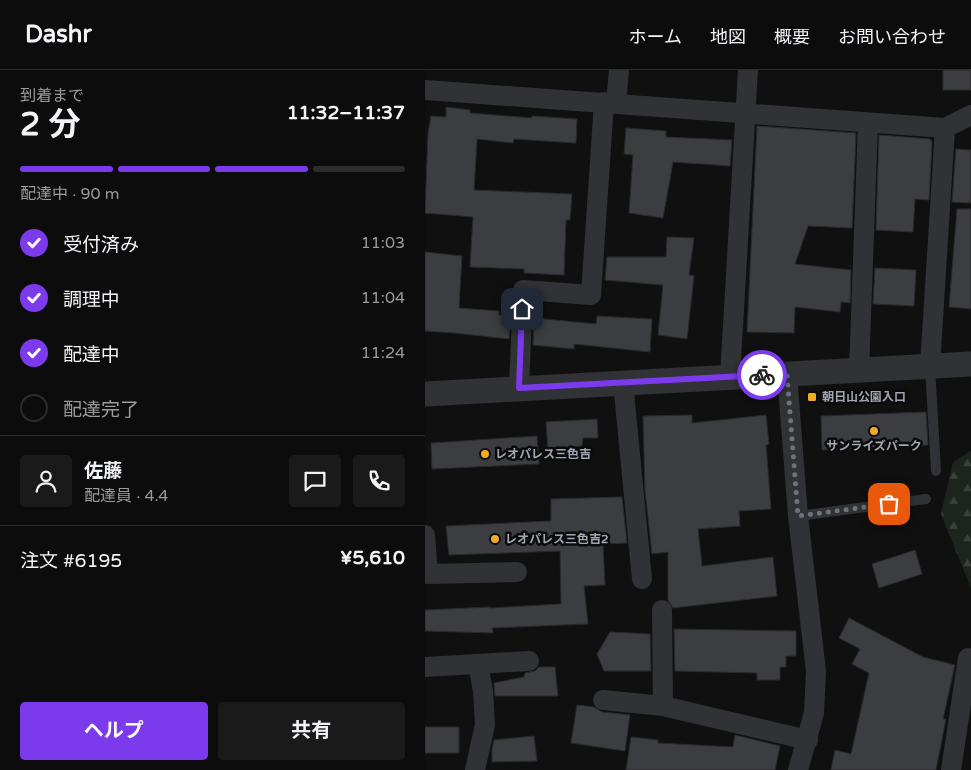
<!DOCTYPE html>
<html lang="ja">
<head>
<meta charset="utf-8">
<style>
  :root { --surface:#0c0c0d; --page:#1a1a1b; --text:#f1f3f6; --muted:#9a9b9d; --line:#2c2c2e; --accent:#7c3aed }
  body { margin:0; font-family:"Varela Round","Noto Sans JP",sans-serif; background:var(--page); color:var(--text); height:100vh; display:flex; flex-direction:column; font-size:19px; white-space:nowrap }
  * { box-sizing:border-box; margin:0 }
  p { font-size:16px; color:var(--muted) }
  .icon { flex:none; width:28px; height:28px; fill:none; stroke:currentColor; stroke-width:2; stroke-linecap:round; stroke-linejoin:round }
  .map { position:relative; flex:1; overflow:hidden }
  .side { display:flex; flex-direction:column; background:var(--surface); width:425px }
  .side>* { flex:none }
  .pin { position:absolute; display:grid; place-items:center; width:42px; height:42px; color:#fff; margin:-21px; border-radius:10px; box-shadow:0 2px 8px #0006 }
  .courier { position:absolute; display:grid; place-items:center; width:50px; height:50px; margin:-25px; border:4px solid #7c3aed; border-radius:50%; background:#fff; color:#222; box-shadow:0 1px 6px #0007 }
  .summary em { font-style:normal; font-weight:700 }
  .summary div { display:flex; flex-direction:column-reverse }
  .summary { display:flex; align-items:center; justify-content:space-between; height:85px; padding:0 20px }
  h1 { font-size:32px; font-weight:700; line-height:38px }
  .bar { display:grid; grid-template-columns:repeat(4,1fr); gap:8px 5px; align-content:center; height:60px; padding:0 20px }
  .bar i { height:6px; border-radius:4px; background:var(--line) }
  .bar .current { background:var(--accent) }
  .bar p { grid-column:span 4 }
  .line { display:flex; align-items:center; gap:12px; padding:0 20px; border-top:1px solid var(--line) }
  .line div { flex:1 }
  .round { display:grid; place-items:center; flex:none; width:52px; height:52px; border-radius:5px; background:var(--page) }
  ol { padding:0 20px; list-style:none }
  li { display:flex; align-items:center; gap:15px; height:55px }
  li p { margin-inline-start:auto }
  li .icon { padding:5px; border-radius:50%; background:var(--accent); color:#fff; stroke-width:4 }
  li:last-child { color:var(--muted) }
  li i { width:28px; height:28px; border:2px solid var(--line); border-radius:50% }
  .primary-button { display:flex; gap:10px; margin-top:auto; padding:10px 20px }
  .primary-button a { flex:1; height:58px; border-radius:5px; background:var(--accent); color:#fff; font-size:20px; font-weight:700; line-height:58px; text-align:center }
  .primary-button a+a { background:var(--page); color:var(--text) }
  header { display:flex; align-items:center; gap:30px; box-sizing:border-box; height:70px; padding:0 25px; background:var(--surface); border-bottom:1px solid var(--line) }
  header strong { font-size:24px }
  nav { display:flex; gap:28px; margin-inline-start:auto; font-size:18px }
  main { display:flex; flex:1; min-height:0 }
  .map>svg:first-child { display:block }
  .forest { fill:url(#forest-firs) }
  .building { fill:#3c3d41; stroke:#2a2a2d }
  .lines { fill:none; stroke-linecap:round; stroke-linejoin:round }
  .service { stroke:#313236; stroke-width:10 }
  .minor { stroke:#313236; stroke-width:20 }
  .tertiary { stroke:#313236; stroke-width:25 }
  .done { stroke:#6e727a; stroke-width:5; stroke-dasharray:0 9 }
  .route { stroke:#7c3aed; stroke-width:6 }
  .poi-dot { fill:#f2ab27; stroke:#0b0b0c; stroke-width:2 }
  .labels { text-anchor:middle; stroke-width:5; stroke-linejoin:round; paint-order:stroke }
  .poi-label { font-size:12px; font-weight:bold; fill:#a1a6b2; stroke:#0b0b0c; text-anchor:start }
</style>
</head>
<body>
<header>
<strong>Dashr</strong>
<nav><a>ホーム</a><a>地図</a><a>概要</a><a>お問い合わせ</a></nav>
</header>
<main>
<section class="side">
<div class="summary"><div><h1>2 分</h1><p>到着まで</p></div><em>11:32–11:37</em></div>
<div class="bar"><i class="current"></i><i class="current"></i><i class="current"></i><i></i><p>配達中 · 90 m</p></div>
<ol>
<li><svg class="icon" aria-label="check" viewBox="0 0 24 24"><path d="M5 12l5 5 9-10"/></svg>受付済み<p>11:03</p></li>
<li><svg class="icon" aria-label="check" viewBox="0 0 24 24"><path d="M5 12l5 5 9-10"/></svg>調理中<p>11:04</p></li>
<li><svg class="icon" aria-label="check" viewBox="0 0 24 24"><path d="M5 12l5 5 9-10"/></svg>配達中<p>11:24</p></li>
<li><i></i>配達完了</li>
</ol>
<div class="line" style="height:90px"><a class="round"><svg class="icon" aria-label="person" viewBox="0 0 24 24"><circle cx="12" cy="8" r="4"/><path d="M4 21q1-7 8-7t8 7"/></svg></a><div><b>佐藤</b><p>配達員 · 4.4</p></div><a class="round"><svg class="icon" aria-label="chat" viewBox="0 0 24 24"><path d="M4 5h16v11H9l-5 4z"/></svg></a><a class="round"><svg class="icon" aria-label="phone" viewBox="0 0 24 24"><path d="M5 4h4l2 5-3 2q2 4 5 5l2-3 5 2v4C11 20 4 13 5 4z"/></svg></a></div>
<div class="line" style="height:65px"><div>注文 #6195</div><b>¥5,610</b></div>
<div class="primary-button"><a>ヘルプ</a><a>共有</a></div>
</section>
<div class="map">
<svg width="546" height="700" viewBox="0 0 546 700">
  <defs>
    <pattern id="forest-firs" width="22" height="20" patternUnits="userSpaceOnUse" patternTransform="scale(1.25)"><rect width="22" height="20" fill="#1c241d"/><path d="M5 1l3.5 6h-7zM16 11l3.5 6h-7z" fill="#3a413b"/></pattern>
  </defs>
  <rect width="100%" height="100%" fill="#101011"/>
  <path class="forest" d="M 546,381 L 546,518 L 516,444 L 528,392 Z"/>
  <g class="building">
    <rect x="518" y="0" width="28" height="20"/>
    <path d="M 21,37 L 45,40 L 45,43 L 107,48 L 107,46 L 152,49 L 151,73 L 89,69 L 88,73 L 52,69 L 49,120 L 147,124 L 145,150 L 141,150 L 139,205 L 99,203 L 99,199 L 45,197 L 48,147 L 0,143 L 3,63 L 6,46 L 21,47 Z"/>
    <path d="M 332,56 L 431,63 L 427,158 L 383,156 L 370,194 L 426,200 L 425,233 L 416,232 L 415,242 L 370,237 L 369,263 L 322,262 Z"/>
    <path d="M 201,58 L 241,61 L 241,67 L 307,70 L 305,96 L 248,92 L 238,148 L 204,143 L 208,85 L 199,84 Z"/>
    <path d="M 454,65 L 505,69 L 507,72 L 504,130 L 490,129 L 488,162 L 451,160 Z"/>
    <path d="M 531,79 L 546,80 L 546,133 L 527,132 Z"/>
    <path d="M 532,139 L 546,139 L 546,239 L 524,237 Z"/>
    <path d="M 242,167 L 269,168 L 264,205 L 269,206 L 262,269 L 233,265 L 238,215 L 180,210 L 182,187 L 241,187 Z"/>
    <path d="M 0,182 L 37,186 L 34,238 L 74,241 L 74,245 L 85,246 L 84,269 L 30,263 L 0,261 Z"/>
    <path d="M 450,198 L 491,200 L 489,236 L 448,234 Z"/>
    <path d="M 172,246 L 227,249 L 225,282 L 149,274 L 149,279 L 108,275 L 109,248 L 171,254 Z"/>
    <path d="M 501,342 L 503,375 L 397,380 L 396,346 Z"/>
    <path d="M 267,345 L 267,353 L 341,345 L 344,374 L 341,375 L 346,439 L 314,441 L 315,456 L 273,459 L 277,496 L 348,487 L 352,526 L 248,538 L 243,530 L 243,482 L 227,484 L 220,420 L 218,346 Z"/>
    <path d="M 172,349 L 173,368 L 158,368 L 157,376 L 123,378 L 121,352 Z"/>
    <path d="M 112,366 L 114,394 L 7,399 L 6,373 Z"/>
    <path d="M 197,427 L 202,473 L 178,474 L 180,515 L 159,516 L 163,554 L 67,558 L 68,563 L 0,561 L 0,540 L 65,537 L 65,538 L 136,534 L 135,481 L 24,485 L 21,456 L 126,451 L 126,429 Z"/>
    <path d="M 490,480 L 497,504 L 454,518 L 447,494 Z"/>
    <path d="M 424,548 L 498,587 L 530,595 L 518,649 L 521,649 L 511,700 L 406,700 L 410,680 L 426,684 L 444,603 L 427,594 L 435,579 L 414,568 Z"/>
    <path d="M 249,559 L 371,561 L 371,586 L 361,586 L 361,597 L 355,597 L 355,610 L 332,610 L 332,603 L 250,601 Z"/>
    <path d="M 185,562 L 225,564 L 226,601 L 179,601 L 172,584 Z"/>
    <path d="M 114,597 L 130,597 L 133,626 L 70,626 L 69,613 L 99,607 L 100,603 L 110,601 Z"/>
    <path d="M 152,635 L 169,637 L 177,642 L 205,645 L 200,681 L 146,673 Z"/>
    <rect x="0" y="657" width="34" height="26"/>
    <path d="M 310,665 L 355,676 L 350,700 L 201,700 L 206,667 L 233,670 L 233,673 L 308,677 Z"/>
    <path d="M 109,666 L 112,691 L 67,692 L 67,680 L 69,670 Z"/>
  </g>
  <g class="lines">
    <g class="service">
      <path d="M 505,297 L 511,401"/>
      <path d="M 373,446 L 501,429"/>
    </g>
    <g class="minor">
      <path d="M 0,20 L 520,58 L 505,297"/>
      <path d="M 191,33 L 194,0"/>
      <path d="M 520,58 L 546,45"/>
      <path d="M 434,301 L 443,53"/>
      <path d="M 362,304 L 373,446 L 391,601 L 389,643 L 373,700"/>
      <path d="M 305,307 L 323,0"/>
      <path d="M 198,312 L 217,509"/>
      <path d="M 94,318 L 98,220 L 166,225 L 179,32"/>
      <path d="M 0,465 L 3,504 L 92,502"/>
      <path d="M 237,540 L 238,636"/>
      <path d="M 0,597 L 104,591"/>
      <path d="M 178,630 L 238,636 L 383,670"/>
      <path d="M 50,700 L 60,655 L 58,621 L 53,594"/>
      <path d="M 526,700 L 543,588"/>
    </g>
    <path class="tertiary" d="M 0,324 L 546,294"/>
  </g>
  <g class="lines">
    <path class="done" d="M 337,305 L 362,304 L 373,446 L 464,434"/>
    <path class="route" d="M 97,239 L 94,318 L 337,305"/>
  </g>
  <g class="poi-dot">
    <rect x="382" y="322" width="10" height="10" rx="2.5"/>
    <circle cx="449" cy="361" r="5"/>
    <circle cx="60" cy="384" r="5"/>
    <circle cx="70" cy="469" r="5"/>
  </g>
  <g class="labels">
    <g class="poi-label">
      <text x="397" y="331">朝日山公園入口</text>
      <text x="449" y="380" text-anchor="middle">サンライズパーク</text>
      <text x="70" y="388">レオパレス三色吉</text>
      <text x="80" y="473">レオパレス三色吉2</text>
    </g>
  </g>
</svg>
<div class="pin" style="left:464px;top:434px;background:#ea580c"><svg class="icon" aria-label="bag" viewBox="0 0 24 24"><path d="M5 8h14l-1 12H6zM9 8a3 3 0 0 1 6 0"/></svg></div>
<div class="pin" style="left:97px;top:239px;background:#1f2937"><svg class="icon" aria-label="home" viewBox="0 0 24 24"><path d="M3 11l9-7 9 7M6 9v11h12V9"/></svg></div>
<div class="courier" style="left:337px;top:305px"><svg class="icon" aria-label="bike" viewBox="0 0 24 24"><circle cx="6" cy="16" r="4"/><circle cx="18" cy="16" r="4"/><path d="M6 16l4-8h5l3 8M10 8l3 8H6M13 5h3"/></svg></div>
</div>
</main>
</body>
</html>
